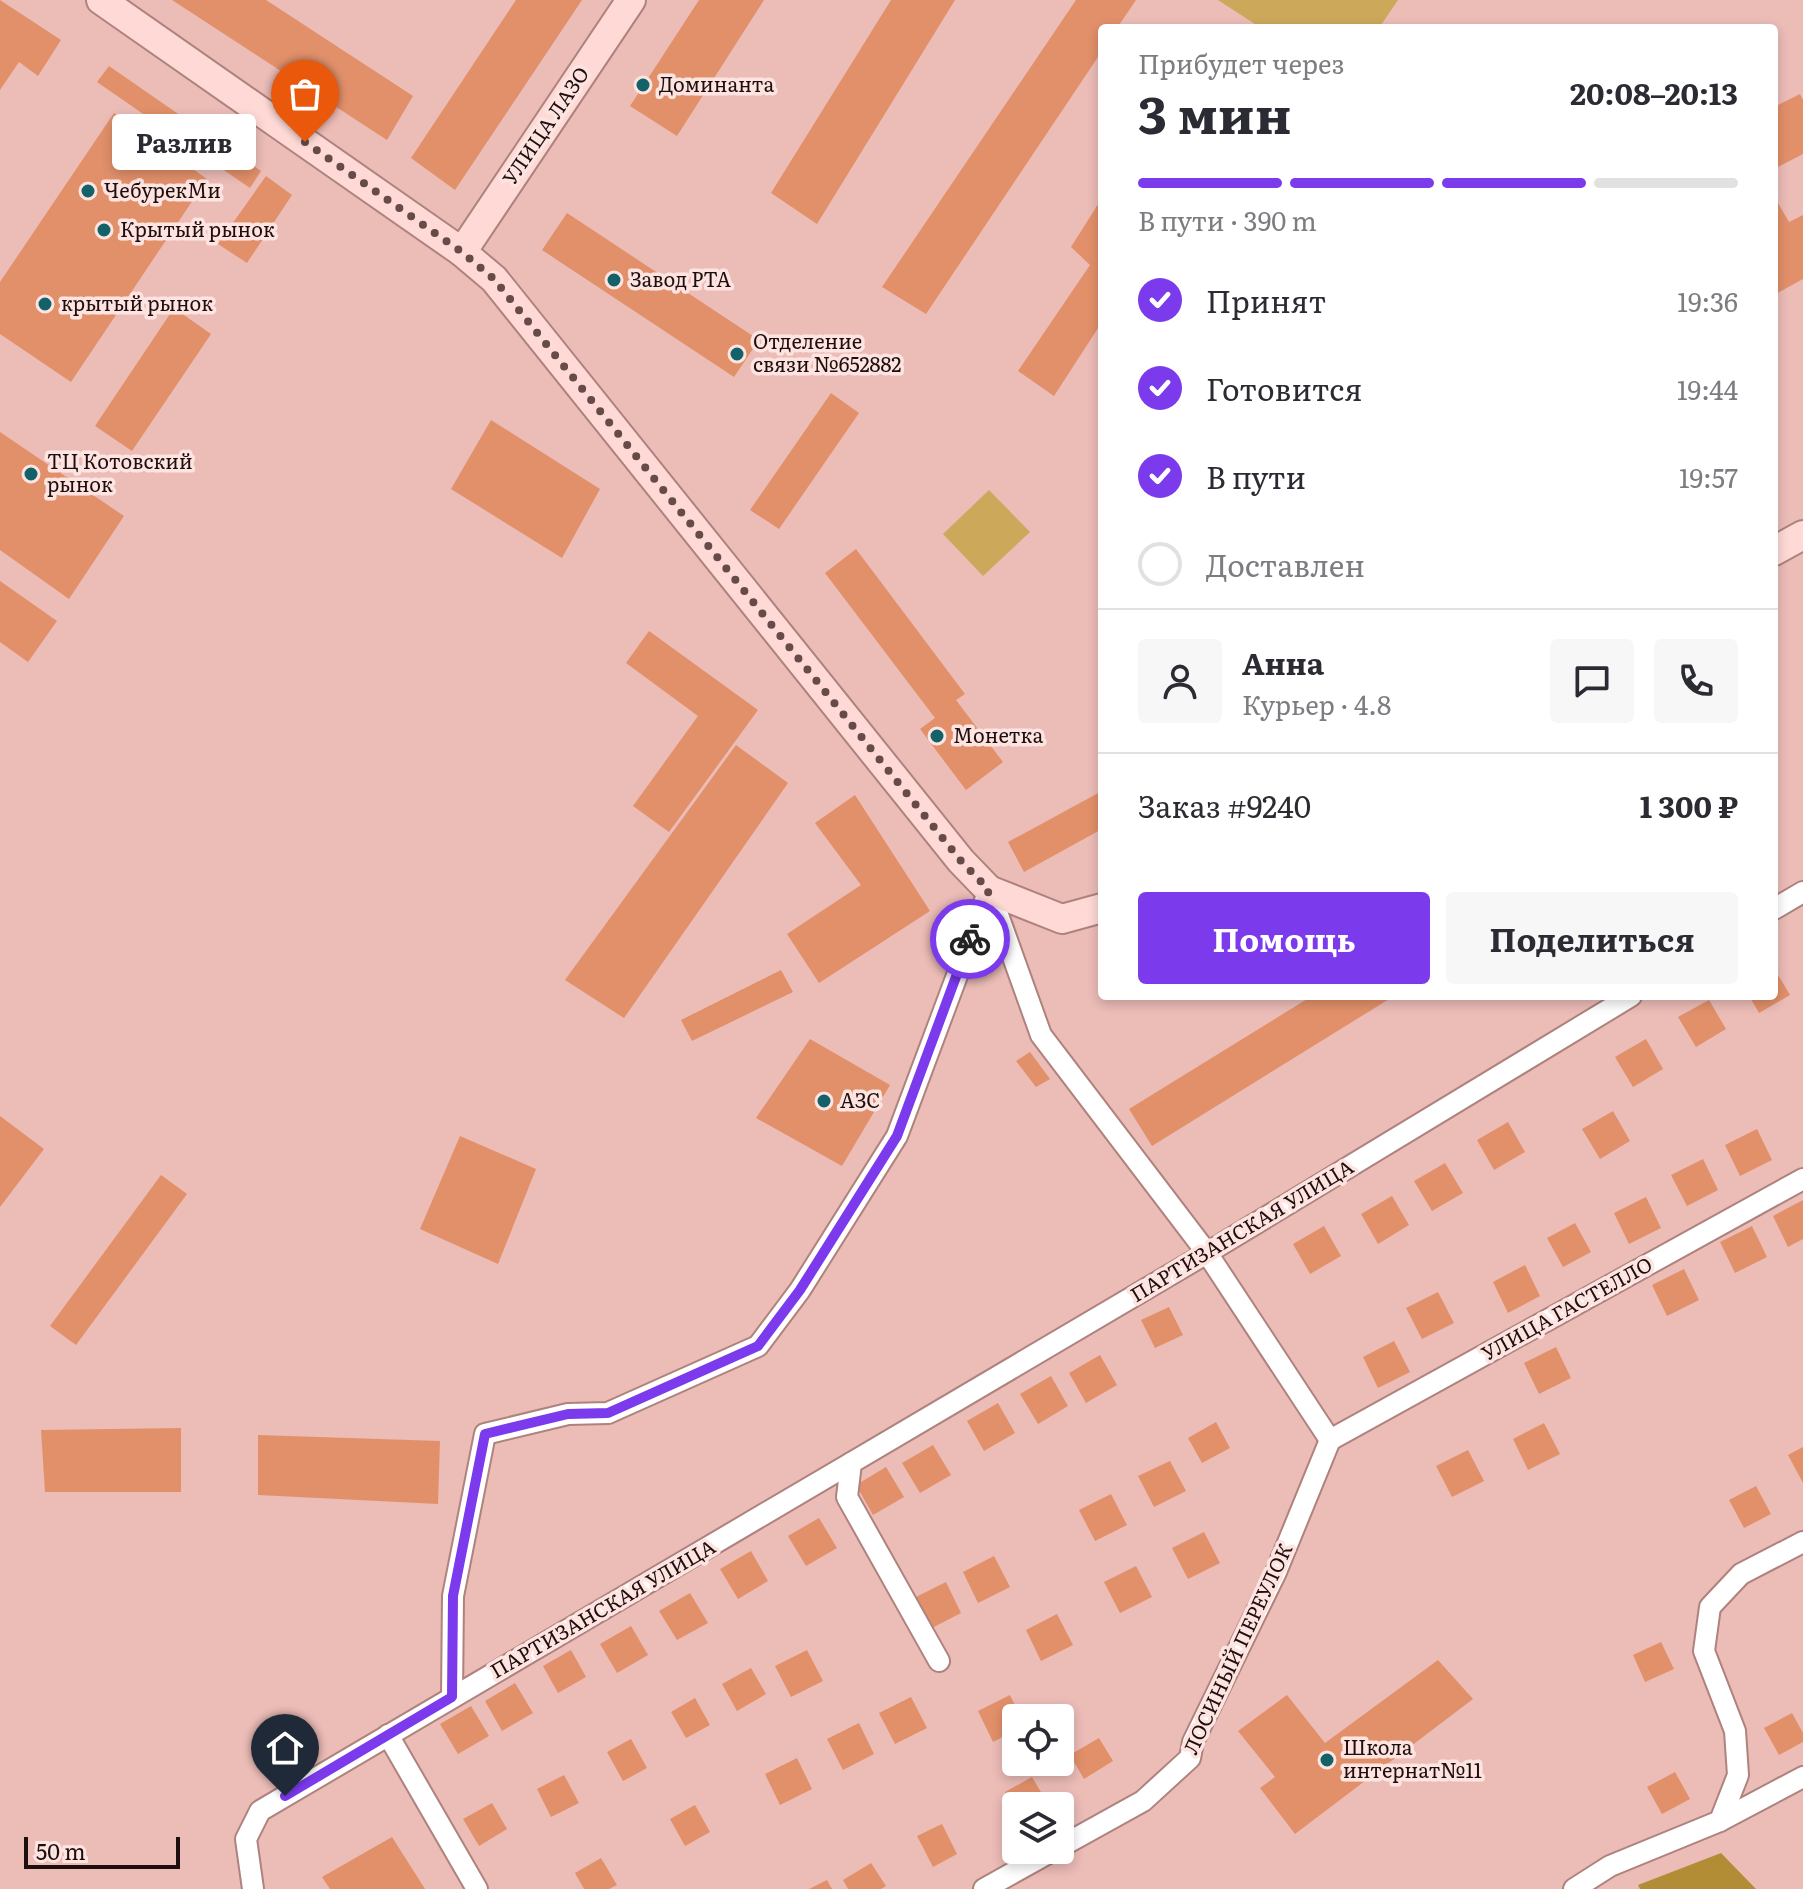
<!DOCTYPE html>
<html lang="ru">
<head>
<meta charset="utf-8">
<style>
  :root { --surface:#fff; --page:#f7f7f7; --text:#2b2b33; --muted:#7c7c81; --line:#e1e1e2; --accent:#7c3aed }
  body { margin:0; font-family:Literata,serif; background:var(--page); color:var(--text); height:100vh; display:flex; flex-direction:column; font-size:30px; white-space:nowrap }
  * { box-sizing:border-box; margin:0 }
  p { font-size:26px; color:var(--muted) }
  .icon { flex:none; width:44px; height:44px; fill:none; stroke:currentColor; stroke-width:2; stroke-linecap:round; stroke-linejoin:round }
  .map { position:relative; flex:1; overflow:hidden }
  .drawer { position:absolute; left:1098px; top:24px; width:680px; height:976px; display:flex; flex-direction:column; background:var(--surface); border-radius:8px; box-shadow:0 4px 12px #0003 }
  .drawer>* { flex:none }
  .controls { position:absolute; left:1002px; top:1704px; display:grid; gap:16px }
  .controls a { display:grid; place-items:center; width:72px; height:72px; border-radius:8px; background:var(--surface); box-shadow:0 4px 12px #0003; font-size:40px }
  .scale { position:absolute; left:24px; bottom:20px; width:156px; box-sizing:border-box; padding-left:8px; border:4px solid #1e0e0d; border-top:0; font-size:22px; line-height:28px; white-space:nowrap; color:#1e0e0d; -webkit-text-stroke:6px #fde4e1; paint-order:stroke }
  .pin { position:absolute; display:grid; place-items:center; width:68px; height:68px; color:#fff; margin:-82px -34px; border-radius:50% 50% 50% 0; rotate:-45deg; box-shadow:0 0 8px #0007 }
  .pin .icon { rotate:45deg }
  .courier { position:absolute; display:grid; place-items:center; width:80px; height:80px; margin:-40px; border:6px solid #7c3aed; border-radius:50%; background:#fff; color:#222; box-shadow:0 2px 10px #0007 }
  .bubble { position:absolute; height:56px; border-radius:8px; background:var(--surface); box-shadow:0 4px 12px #0003; font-size:26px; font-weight:700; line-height:56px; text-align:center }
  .summary em { font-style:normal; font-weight:700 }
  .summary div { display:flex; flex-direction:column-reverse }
  .summary { display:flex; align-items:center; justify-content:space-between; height:136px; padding:0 40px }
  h1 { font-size:52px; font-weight:700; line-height:60px }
  .bar { display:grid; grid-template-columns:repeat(4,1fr); gap:12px 8px; align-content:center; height:96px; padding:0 40px }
  .bar i { height:10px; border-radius:6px; background:var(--line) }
  .bar .on { background:var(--accent) }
  .bar p { grid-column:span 4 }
  .line { display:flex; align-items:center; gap:20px; padding:0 40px; border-top:2px solid var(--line) }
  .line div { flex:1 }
  .round { display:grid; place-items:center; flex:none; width:84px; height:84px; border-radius:8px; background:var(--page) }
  ol { padding:0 40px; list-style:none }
  li { display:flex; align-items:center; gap:24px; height:88px }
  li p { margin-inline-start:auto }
  li .icon { padding:8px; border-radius:50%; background:var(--accent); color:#fff; stroke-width:4 }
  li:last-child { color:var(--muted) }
  li i { width:44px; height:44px; border:4px solid var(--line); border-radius:50% }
  .cta { display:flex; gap:16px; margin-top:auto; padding:16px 40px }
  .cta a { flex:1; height:92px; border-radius:8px; background:var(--accent); color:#fff; font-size:32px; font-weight:700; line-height:92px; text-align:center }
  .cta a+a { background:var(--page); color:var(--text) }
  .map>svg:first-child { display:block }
  .green { fill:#cca85b }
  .forest { fill:#b38d36 }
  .building { fill:#e2906a }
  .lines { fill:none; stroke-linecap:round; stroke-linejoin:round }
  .street-casing { stroke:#ae827d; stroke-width:24 }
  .secondary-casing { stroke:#ae827d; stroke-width:32 }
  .street { stroke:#fff; stroke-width:20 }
  .secondary { stroke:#fed9d6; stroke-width:28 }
  .done { stroke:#664b48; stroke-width:8; stroke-dasharray:0 14.4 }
  .route { stroke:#7c3aed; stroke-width:10 }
  .poi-dot { fill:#13626a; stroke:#fde4e1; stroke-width:3 }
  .labels { text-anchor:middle; stroke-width:7; stroke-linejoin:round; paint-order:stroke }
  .poi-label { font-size:20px; fill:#1e0e0d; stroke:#fde4e1; text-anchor:start }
  .street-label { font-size:20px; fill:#1e0e0d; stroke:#fde4e1 }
</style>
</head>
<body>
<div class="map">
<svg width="1803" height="1889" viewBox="0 0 1803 1889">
  <rect width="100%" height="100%" fill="#ecbcb7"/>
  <g class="green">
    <path d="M 1218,0 L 1398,0 L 1379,28 L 1261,28 Z"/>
    <path d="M 989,490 L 1030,532 L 983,576 L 943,534 Z"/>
  </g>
  <path class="forest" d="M 1721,1853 L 1756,1889 L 1640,1889 L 1638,1885 Z"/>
  <g class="building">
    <path d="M 0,0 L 61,40 L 38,76 L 19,62 L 0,90 Z"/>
    <path d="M 172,0 L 266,0 L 413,96 L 387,140 Z"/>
    <path d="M 516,0 L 582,0 L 455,190 L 411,158 Z"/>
    <path d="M 699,0 L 764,0 L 677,136 L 630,106 Z"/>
    <path d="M 891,0 L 955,0 L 817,224 L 771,193 Z"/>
    <path d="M 1076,0 L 1136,0 L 1117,28 L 1102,28 L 1102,51 L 926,314 L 882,287 Z"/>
    <path d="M 109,66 L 187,120 L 175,136 L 97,82 Z"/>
    <path d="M 1800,94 L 1803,100 L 1803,154 L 1774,169 L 1774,107 Z"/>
    <path d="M 114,113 L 207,179 L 71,382 L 0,334 L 0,282 Z"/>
    <path d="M 194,124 L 261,171 L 250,188 L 181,141 Z"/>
    <path d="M 266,176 L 292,195 L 247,263 L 218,244 Z"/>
    <path d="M 1774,196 L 1789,222 L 1803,215 L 1803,279 L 1774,295 Z"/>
    <path d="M 1102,198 L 1102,322 L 1054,396 L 1018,371 L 1090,265 L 1071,247 Z"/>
    <path d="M 567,213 L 759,340 L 734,377 L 542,250 Z"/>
    <path d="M 174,308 L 211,334 L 132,451 L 95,426 Z"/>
    <path d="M 831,393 L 859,413 L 779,529 L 750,510 Z"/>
    <path d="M 491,420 L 600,489 L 562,558 L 451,489 Z"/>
    <path d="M 0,432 L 124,516 L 69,599 L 0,550 Z"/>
    <path d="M 856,549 L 965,694 L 956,700 L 1003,762 L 966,790 L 920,729 L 935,718 L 825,573 Z"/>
    <path d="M 0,581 L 57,621 L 28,662 L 0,642 Z"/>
    <path d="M 649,631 L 758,710 L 669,832 L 633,806 L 698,716 L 626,663 Z"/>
    <path d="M 736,745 L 788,783 L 624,1018 L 565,980 Z"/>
    <path d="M 1102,791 L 1102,829 L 1024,872 L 1008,842 Z"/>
    <path d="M 855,795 L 930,911 L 819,983 L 787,934 L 861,885 L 815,823 Z"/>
    <path d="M 1774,968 L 1790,995 L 1759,1013 L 1749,996 L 1774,996 Z"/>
    <path d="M 781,970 L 793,992 L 692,1041 L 681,1020 Z"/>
    <path d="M 1312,996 L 1394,996 L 1152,1146 L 1129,1109 Z"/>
    <path d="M 1709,1000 L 1726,1029 L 1696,1047 L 1678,1017 Z"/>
    <path d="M 810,1039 L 890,1085 L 842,1166 L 756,1118 Z"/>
    <path d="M 1646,1039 L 1663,1069 L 1633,1087 L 1615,1057 Z"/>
    <path d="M 1030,1052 L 1050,1079 L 1036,1087 L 1016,1061 Z"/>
    <path d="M 1613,1111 L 1630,1141 L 1600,1159 L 1582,1129 Z"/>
    <path d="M 0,1116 L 44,1149 L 0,1207 Z"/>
    <path d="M 1508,1122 L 1525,1152 L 1494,1170 L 1477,1140 Z"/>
    <path d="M 1757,1129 L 1772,1160 L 1740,1176 L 1725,1145 Z"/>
    <path d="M 460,1136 L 536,1169 L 498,1264 L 420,1229 Z"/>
    <path d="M 1703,1159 L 1718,1190 L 1687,1206 L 1671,1175 Z"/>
    <path d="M 1445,1163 L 1463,1193 L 1432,1211 L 1414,1181 Z"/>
    <path d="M 161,1175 L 187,1194 L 76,1345 L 50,1326 Z"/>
    <path d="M 1392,1196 L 1409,1225 L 1378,1244 L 1361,1214 Z"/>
    <path d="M 1646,1197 L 1661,1228 L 1629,1244 L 1614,1213 Z"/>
    <path d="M 1803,1200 L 1803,1239 L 1788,1247 L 1773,1216 Z"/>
    <path d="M 1575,1223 L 1591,1252 L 1563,1267 L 1547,1238 Z"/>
    <path d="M 1324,1226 L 1341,1256 L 1310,1274 L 1293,1244 Z"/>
    <path d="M 1752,1226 L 1767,1257 L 1735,1273 L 1720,1242 Z"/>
    <path d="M 1525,1265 L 1540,1296 L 1508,1313 L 1493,1282 Z"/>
    <path d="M 1684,1269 L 1699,1300 L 1667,1316 L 1652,1285 Z"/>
    <path d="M 1438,1292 L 1454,1323 L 1422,1339 L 1406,1308 Z"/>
    <path d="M 1169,1307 L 1183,1335 L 1155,1348 L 1141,1320 Z"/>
    <path d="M 1394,1341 L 1410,1372 L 1378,1388 L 1363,1357 Z"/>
    <path d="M 1556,1347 L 1571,1378 L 1539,1394 L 1524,1363 Z"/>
    <path d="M 1100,1355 L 1117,1385 L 1086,1403 L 1069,1373 Z"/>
    <path d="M 1051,1376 L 1068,1406 L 1038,1424 L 1020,1394 Z"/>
    <path d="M 998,1403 L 1015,1433 L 984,1451 L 967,1421 Z"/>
    <path d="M 1216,1422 L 1230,1448 L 1202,1463 L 1188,1438 Z"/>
    <path d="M 1544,1423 L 1560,1454 L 1528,1470 L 1513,1439 Z"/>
    <path d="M 181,1428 L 181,1492 L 45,1492 L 41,1430 Z"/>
    <path d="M 258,1435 L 440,1441 L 438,1504 L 258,1495 Z"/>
    <path d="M 933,1445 L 951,1475 L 920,1493 L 902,1463 Z"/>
    <path d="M 1803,1447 L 1803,1483 L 1788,1455 Z"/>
    <path d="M 1468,1450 L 1484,1481 L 1452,1497 L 1436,1466 Z"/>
    <path d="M 1170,1461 L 1186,1491 L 1154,1507 L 1138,1476 Z"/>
    <path d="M 886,1467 L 904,1497 L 873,1515 L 856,1485 Z"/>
    <path d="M 1756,1486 L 1771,1514 L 1744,1528 L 1729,1500 Z"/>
    <path d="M 1111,1494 L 1127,1525 L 1095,1541 L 1079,1510 Z"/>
    <path d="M 819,1518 L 837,1548 L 806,1566 L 788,1536 Z"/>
    <path d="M 1204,1532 L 1220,1563 L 1188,1579 L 1172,1548 Z"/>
    <path d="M 751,1551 L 768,1581 L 738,1599 L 720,1569 Z"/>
    <path d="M 994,1556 L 1010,1587 L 978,1603 L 963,1572 Z"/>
    <path d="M 1136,1566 L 1152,1597 L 1120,1613 L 1104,1582 Z"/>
    <path d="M 946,1582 L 961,1613 L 930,1629 L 914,1598 Z"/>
    <path d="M 690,1593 L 708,1623 L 677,1640 L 659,1611 Z"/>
    <path d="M 1057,1614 L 1073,1645 L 1041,1661 L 1026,1630 Z"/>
    <path d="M 631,1626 L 648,1655 L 617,1673 L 600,1644 Z"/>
    <path d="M 1661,1642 L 1674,1669 L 1645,1682 L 1633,1655 Z"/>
    <path d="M 571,1650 L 586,1677 L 558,1693 L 543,1666 Z"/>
    <path d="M 807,1650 L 823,1681 L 791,1697 L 775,1666 Z"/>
    <path d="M 1438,1660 L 1473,1699 L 1295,1834 L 1260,1788 L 1275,1777 L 1238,1731 L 1287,1695 L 1325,1743 Z"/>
    <path d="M 751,1668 L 766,1694 L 737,1711 L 722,1684 Z"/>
    <path d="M 515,1683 L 533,1713 L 502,1731 L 485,1701 Z"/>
    <path d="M 1010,1695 L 1021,1718 L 1016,1718 L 1016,1730 L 993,1742 L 978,1711 Z"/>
    <path d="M 911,1697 L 927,1728 L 895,1744 L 879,1713 Z"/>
    <path d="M 695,1698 L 710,1725 L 686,1738 L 671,1712 Z"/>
    <path d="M 471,1706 L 489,1736 L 458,1754 L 440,1724 Z"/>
    <path d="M 1792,1713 L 1803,1733 L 1803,1742 L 1779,1755 L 1764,1728 Z"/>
    <path d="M 859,1723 L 874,1754 L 843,1770 L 827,1739 Z"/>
    <path d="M 1099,1738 L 1113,1761 L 1084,1779 L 1070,1755 Z"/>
    <path d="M 631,1739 L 647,1768 L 623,1781 L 607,1752 Z"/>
    <path d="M 797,1758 L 812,1789 L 780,1805 L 765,1774 Z"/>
    <path d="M 1675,1772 L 1690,1799 L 1662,1814 L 1647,1787 Z"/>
    <path d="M 564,1775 L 579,1803 L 551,1817 L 537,1789 Z"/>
    <path d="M 1032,1777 L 1048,1804 L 1016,1806 L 1016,1812 L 1005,1792 Z"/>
    <path d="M 492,1803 L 507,1829 L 479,1846 L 463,1819 Z"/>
    <path d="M 695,1805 L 710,1832 L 685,1846 L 670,1819 Z"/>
    <path d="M 942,1824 L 957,1854 L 933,1867 L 917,1836 Z"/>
    <path d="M 392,1837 L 425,1889 L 330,1889 L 322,1877 Z"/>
    <path d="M 601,1858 L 617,1885 L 609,1889 L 584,1889 L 575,1873 Z"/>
    <path d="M 871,1863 L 886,1886 L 881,1889 L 848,1889 L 843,1880 Z"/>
    <path d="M 827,1880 L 832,1889 L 809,1889 Z"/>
  </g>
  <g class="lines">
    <defs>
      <g id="street">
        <path d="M 989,890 L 1041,1035 L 1207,1253 L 1330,1440"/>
        <path d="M 1774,909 L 1803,892"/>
        <path d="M 1330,1440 L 1803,1179"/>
        <path d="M 939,1661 L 847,1497 L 851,1463 L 1207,1253 L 1631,996"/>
        <path d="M 452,1697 L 453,1596 L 485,1434 L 568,1414 L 608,1413 L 758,1346 L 800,1290 L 897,1136 L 989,890"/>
        <path d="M 388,1735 L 477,1889"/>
        <path d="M 1720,1821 L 1738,1775 L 1735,1731 L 1704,1651 L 1710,1607 L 1741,1574 L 1803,1542"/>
        <path d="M 1060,1847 L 1143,1801 L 1190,1758 L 1193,1742 L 1276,1572 L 1330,1440"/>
        <path d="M 253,1889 L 246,1839 L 260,1811 L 851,1463"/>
        <path d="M 984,1889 L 1054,1850"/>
        <path d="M 1574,1889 L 1610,1866 L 1720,1821 L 1803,1777"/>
      </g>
      <g id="secondary">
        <path d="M 101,0 L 462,252 L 494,279 L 961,861 L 989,890 L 1062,919 L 1102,908"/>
        <path d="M 462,252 L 631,0"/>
        <path d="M 1774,551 L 1803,535"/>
      </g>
    </defs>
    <use href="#street" class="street-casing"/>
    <use href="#secondary" class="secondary-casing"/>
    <use href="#street" class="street"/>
    <use href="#secondary" class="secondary"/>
  </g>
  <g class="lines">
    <path class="done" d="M 305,142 L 462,252 L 494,279 L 961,861 L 989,890 L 970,939"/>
    <path class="route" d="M 285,1796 L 452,1697 L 453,1596 L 485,1434 L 568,1414 L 608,1413 L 758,1346 L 800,1290 L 897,1136 L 970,939"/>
  </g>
  <g class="poi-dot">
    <circle cx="643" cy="85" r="8"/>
    <circle cx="88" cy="191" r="8"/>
    <circle cx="104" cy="230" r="8"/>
    <circle cx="614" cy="280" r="8"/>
    <circle cx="45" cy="304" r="8"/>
    <circle cx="737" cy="354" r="8"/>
    <circle cx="31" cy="474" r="8"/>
    <circle cx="937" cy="736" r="8"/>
    <circle cx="824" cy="1101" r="8"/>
    <circle cx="1327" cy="1760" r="8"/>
  </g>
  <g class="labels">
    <g class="poi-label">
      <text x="659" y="92">Доминанта</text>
      <text x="104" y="198">ЧебурекМи</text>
      <text x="120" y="237">Крытый рынок</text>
      <text x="630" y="287">Завод РТА</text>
      <text x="61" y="311">крытый рынок</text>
      <text x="753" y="349">Отделение<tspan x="753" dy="23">связи №652882</tspan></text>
      <text x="47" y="469">ТЦ Котовский<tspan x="47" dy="23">рынок</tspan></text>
      <text x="953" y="743">Монетка</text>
      <text x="840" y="1108">АЗС</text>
      <text x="1343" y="1755">Школа<tspan x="1343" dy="23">интернат№11</tspan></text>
    </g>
    <g class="street-label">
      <text transform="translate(546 126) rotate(-56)" y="7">УЛИЦА ЛАЗО</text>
      <text transform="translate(1242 1231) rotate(-31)" y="7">ПАРТИЗАНСКАЯ УЛИЦА</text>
      <text transform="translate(1567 1309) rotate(-29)" y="7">УЛИЦА ГАСТЕЛЛО</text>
      <text transform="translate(603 1609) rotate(-30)" y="7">ПАРТИЗАНСКАЯ УЛИЦА</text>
      <text transform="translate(1238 1649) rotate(-65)" y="7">ЛОСИНЫЙ ПЕРЕУЛОК</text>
    </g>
  </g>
</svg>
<div class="controls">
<a><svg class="icon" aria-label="locate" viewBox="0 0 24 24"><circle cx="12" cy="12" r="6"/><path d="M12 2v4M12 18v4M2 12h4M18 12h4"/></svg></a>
<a><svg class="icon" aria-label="layers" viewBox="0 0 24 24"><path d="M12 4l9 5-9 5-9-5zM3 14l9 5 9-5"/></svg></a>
</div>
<div class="scale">50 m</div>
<div class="pin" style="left:305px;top:142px;background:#ea580c"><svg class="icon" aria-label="bag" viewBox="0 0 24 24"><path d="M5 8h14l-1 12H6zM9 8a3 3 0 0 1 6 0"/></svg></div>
<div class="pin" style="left:285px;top:1796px;background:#1f2937"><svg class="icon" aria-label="home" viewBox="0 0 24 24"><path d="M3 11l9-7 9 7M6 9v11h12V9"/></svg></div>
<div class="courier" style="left:970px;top:939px"><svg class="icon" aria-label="bike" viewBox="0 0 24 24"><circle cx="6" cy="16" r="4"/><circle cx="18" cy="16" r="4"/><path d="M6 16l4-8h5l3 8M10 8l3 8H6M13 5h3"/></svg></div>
<div class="bubble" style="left:112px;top:114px;width:144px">Разлив</div>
<section class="drawer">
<div class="summary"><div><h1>3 мин</h1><p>Прибудет через</p></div><em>20:08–20:13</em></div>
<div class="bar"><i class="on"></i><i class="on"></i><i class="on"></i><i></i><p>В пути · 390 m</p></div>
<ol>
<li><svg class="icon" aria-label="check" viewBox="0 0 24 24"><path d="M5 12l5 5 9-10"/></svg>Принят<p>19:36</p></li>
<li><svg class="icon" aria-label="check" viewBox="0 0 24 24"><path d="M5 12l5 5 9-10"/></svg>Готовится<p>19:44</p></li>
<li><svg class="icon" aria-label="check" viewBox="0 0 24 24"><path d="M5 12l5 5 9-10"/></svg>В пути<p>19:57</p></li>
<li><i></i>Доставлен</li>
</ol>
<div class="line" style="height:144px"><a class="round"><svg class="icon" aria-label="person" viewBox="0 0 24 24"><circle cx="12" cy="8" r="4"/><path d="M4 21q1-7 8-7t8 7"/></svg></a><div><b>Анна</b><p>Курьер · 4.8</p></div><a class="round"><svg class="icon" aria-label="chat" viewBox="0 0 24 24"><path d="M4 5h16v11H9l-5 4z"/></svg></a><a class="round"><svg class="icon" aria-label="phone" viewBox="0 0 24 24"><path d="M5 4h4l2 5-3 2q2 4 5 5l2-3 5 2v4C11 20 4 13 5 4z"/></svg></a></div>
<div class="line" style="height:104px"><div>Заказ #9240</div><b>1 300 ₽</b></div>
<div class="cta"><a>Помощь</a><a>Поделиться</a></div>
</section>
</div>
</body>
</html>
